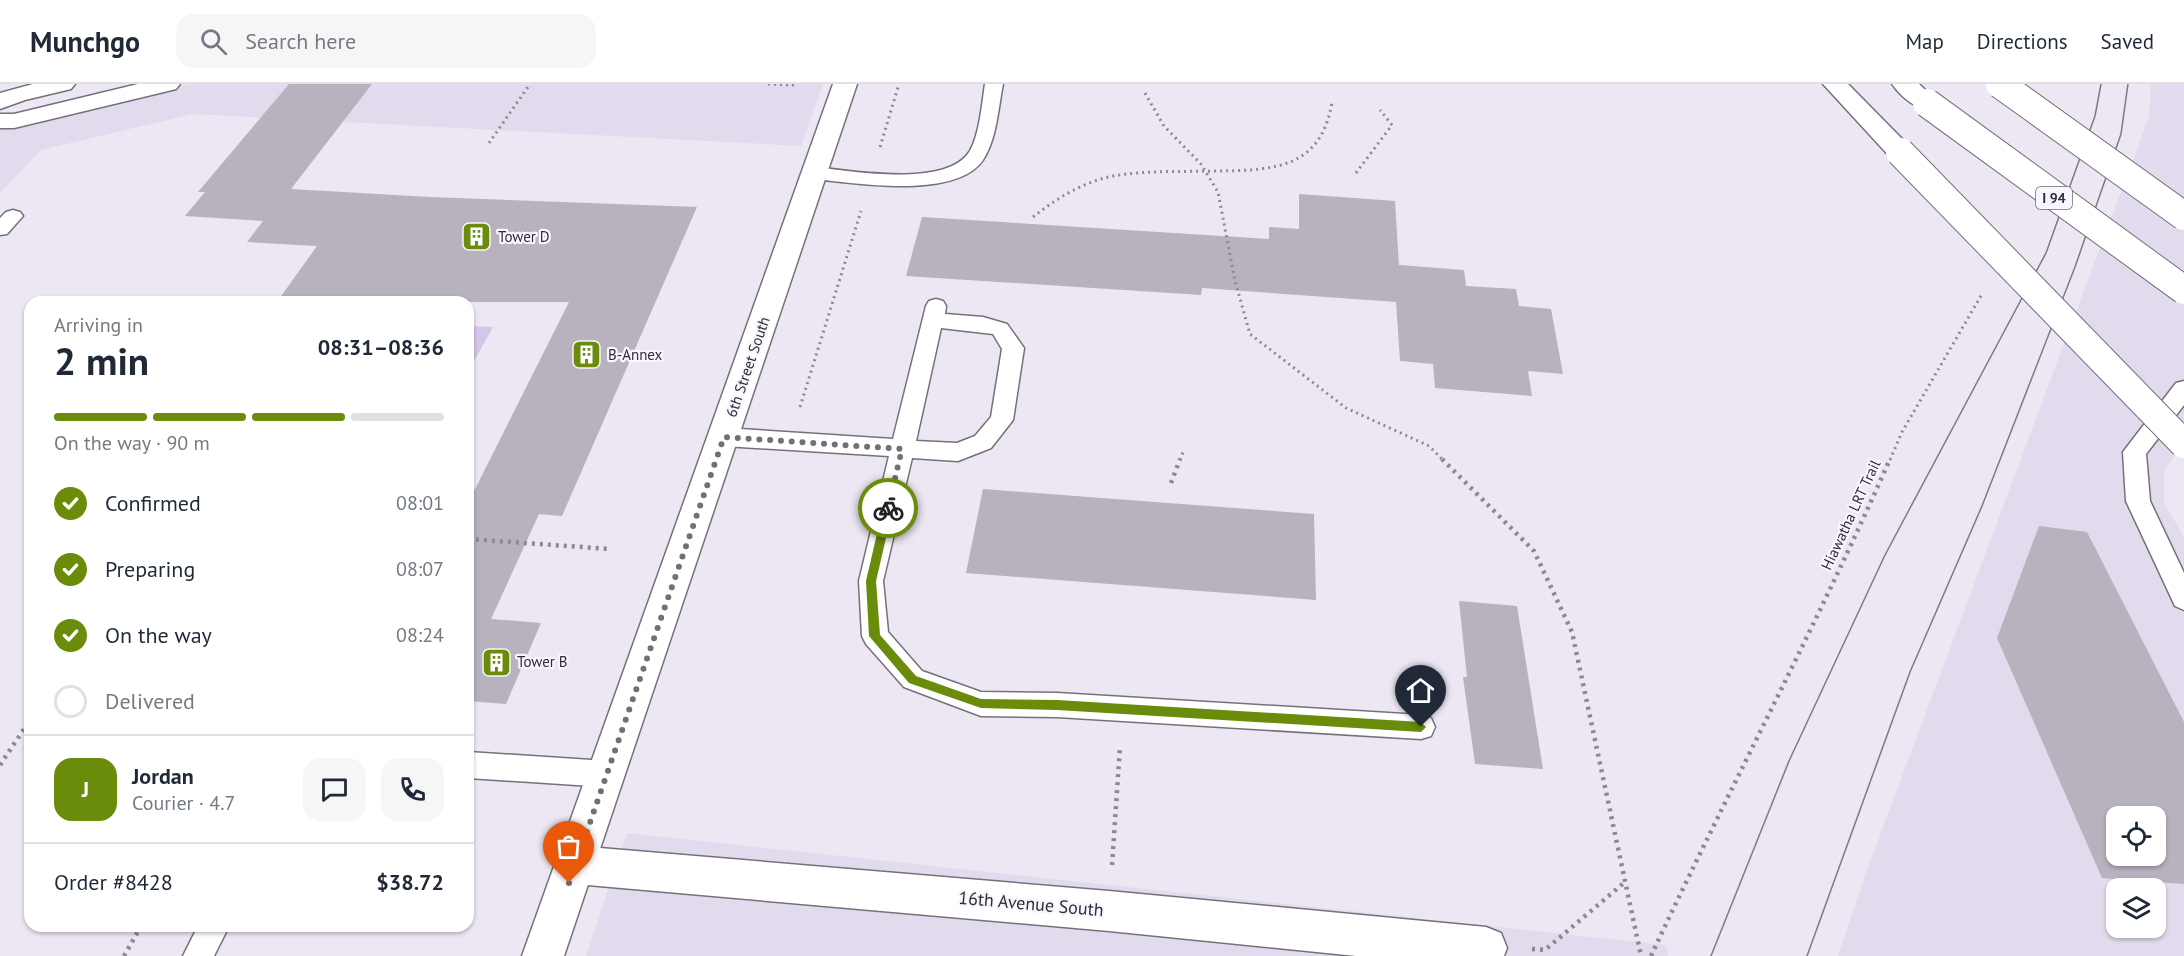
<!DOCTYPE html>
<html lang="en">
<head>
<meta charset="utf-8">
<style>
  :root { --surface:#fff; --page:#f6f6f7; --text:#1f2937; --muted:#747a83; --line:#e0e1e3; --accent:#6b8b0b }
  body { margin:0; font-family:"PT Sans",sans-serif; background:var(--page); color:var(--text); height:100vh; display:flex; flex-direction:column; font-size:22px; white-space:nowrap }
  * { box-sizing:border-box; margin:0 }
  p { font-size:20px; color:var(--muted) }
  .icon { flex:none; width:33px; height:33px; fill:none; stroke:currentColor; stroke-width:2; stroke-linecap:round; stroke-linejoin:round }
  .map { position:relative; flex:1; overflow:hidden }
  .side { position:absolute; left:24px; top:212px; width:450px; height:636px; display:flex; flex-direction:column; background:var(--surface); border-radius:18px; box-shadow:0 2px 4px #0004 }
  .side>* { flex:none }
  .controls { position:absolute; left:2106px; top:722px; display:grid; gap:12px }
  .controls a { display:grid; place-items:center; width:60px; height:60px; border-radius:12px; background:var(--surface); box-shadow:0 2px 4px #0004; font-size:30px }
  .pin { position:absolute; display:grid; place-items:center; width:51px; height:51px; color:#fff; margin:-62px -26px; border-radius:50% 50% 50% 0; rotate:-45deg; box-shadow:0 0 6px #0007 }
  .pin .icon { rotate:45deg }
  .courier { position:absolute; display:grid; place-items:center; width:60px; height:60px; margin:-30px; border:4px solid #6b8b0b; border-radius:50%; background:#fff; color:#222; box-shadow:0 2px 8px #0007 }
  .headline em { font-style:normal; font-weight:700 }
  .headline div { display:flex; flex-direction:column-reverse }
  .headline { display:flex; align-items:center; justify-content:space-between; height:102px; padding:0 30px }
  h1 { font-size:39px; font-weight:700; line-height:45px }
  .bar { display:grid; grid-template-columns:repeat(4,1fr); gap:9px 6px; align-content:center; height:72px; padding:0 30px }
  .bar i { height:8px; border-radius:4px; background:var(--line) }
  .bar .selected { background:var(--accent) }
  .bar p { grid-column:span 4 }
  .line { display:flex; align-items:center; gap:15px; padding:0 30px; border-top:2px solid var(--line) }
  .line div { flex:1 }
  .round { display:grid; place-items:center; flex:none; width:63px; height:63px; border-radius:18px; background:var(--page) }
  ol { padding:0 30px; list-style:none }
  li { display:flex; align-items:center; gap:18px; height:66px }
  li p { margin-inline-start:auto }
  li .icon { padding:6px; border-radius:50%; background:var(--accent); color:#fff; stroke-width:4 }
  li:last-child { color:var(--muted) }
  li i { width:33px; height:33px; border:3px solid var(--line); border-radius:50% }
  header { display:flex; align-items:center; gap:36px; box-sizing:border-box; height:84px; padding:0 30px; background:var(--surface); border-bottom:2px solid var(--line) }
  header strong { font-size:28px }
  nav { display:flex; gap:33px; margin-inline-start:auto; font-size:21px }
  .search { width:420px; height:54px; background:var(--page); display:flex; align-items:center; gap:15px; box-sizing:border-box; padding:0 21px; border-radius:18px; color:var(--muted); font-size:22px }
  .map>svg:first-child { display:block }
  .built { fill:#e2dbed; fill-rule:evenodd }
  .green { fill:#d5c6e9 }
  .building { fill:#b7b2bd; fill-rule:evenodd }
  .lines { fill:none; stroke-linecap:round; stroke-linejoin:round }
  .service-casing { stroke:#75717b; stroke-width:3 }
  .pedestrian-casing { stroke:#75717b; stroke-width:3 }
  .minor-casing { stroke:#75717b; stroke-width:3 }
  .secondary-casing { stroke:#75717b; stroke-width:3 }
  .motorway-casing { stroke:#75717b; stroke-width:3 }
  .path-far1 { stroke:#8c8991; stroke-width:3; stroke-dasharray:2 4; stroke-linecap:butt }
  .path { stroke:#8c8991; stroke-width:4.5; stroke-dasharray:3 5; stroke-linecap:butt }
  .service { fill:#fff; fill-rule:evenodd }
  .pedestrian { fill:#fff; fill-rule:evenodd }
  .minor { fill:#fff; fill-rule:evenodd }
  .secondary { fill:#fff; fill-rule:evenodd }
  .motorway { fill:#fff; fill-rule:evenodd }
  .tram { stroke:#7d7a81; stroke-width:1.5 }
  .motorway-bridge-casing { stroke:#75717b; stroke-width:30; stroke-linecap:butt }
  .motorway-bridge { stroke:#fff; stroke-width:28 }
  .route { fill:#6b8b0b }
  .done { stroke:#726f76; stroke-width:6; stroke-dasharray:0 10.8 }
  .labels { text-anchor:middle; stroke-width:4.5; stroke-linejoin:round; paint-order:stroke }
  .shield { fill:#f8f5fe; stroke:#6c6a6f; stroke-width:1.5 }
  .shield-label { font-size:14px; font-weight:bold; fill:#302e32 }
  .poi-label { font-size:15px; fill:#302e32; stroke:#f8f5fe; text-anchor:start }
  .street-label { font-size:15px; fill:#302e32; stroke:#f8f5fe }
  .near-street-label { font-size:18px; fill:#302e32; stroke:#f8f5fe }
</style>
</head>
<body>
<header>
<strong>Munchgo</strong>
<div class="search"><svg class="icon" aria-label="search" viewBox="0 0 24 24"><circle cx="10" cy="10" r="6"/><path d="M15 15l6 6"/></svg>Search here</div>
<nav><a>Map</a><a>Directions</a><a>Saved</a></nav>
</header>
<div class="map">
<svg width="2184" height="872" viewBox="0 0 2184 872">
  <rect width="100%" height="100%" fill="#ece7f3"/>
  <g class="built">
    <path d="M 188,0 L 823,0 L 801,62 L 193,30 L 41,66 L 0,109 L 0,44 Z"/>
    <path d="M 2151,0 L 2184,0 L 2184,359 L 2164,386 L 2164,419 L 2184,453 L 2184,872 L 1838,872 L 1868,783 L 2149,33 ZM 2116,732 L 2156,732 L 2156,771 L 2116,771 ZM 2116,804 L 2156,804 L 2156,843 L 2116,843 Z"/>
    <path d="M 627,749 L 1666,861 L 1668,872 L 586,872 Z"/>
  </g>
  <path class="green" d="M 468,242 L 493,243 L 468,288 Z"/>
  <g class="building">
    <path d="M 289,0 L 372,0 L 291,105 L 430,113 L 697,123 L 562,432 L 539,430 L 491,535 L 541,539 L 506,620 L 468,617 L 468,419 L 569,218 L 277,218 L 317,162 L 247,158 L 263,137 L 185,132 L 205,108 L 198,108 Z"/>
    <path d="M 1299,110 L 1395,117 L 1399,181 L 1464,186 L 1466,202 L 1516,205 L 1519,222 L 1551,225 L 1563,290 L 1528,287 L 1532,312 L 1435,304 L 1433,280 L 1400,277 L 1396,218 L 1202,204 L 1201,211 L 906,192 L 922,133 L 1269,155 L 1269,143 L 1299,145 Z"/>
    <path d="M 983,405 L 1314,430 L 1316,516 L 966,489 Z"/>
    <path d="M 2039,442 L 2087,448 L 2184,638 L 2184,800 L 2102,794 L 1997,554 ZM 2116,732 L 2156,732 L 2156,771 L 2116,771 Z"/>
    <path d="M 1459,517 L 1517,522 L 1543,685 L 1475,680 L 1463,593 L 1467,593 Z"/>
  </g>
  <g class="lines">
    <defs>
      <g id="service">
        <path d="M 985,0 L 1003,0 C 998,25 997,54 983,76 C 956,116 855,99 814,95 L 807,93 L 805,89 L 807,85 L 814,83 C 851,87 940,103 967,71 C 979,57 982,19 985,0 Z"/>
        <path d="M 13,126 L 20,128 L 23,132 L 7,150 L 0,151 L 0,134 L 6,128 Z"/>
        <path d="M 936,215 L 943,217 L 946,222 L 945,230 L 983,233 L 1007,240 L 1024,264 L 1013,336 L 991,364 L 958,377 L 912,374 L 883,497 L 888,548 L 922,587 L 981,608 L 1057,609 L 1421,631 L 1431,634 L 1435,643 L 1431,652 L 1421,655 L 1057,633 L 981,632 L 904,603 L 866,560 L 862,552 L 859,497 L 889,372 L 724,362 L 716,359 L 713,353 L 716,347 L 724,344 L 893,355 L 926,222 L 929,217 ZM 941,244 L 993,250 L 1002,265 L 991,333 L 975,352 L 957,359 L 916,357 Z"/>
        <path d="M 2184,297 L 2184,321 L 2146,370 L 2150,417 L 2184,489 L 2184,526 L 2175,522 L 2126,417 L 2123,368 L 2176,299 Z"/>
        <path d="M 468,668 L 607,677 L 617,681 L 621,690 L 617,699 L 607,703 L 468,694 Z"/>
        <path d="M 198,842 L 229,842 L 214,872 L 183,872 Z"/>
      </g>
      <path id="pedestrian" d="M 576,762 L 1109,807 L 1486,843 L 1501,849 L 1507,864 L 1504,872 L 1356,872 L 1109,847 L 576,800 L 562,795 L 556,781 L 562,767 Z"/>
      <path id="minor" d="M 833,0 L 857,0 L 564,872 L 522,872 Z"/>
      <g id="secondary">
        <path d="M 33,0 L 75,0 L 71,5 L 25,16 L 0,25 L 0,9 Z"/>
        <path d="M 138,0 L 180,0 L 176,5 L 168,7 L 14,44 L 0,44 L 0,30 L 14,30 Z"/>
      </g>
      <g id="motorway">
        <path d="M 1823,0 L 1848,0 L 1909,62 L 1913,68 L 1909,74 L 1900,76 L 1891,74 Z"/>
        <path d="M 1892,0 L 1919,0 L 1939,19 L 1936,24 C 1918,28 1902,14 1892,0 Z"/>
      </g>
    </defs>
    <use href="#service" class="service-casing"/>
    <use href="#pedestrian" class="pedestrian-casing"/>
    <use href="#minor" class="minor-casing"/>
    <use href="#secondary" class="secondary-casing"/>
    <use href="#motorway" class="motorway-casing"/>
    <g class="path-far1">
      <path d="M 768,0 L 794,1"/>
      <path d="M 1145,9 L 1164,42 L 1201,80 L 1218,108 L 1235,197 L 1250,250 L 1346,324 L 1429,362 L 1443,376"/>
      <path d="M 489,59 L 530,0"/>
      <path d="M 880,63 L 899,0"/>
      <path d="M 1356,89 L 1392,41 L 1380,26"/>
      <path d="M 1033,133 C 1057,114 1083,98 1113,92 C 1148,86 1183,88 1218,87 C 1274,86 1321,85 1332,18"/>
      <path d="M 800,323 L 861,127"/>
      <path d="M 1180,376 L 1183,368"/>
      <path d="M 1890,376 L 1902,348 L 1982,210"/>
    </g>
    <g class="path">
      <path d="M 1442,375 L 1534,467 L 1572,548 L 1641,872"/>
      <path d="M 1171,399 L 1180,375"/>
      <path d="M 468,455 L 610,465"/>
      <path d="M 0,681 L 30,636"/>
      <path d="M 1112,781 L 1120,663"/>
      <path d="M 1532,865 L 1545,866 L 1625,798"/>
      <path d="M 124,872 L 141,842"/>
      <path d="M 1651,872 C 1729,705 1816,543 1890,375"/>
    </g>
    <use href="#service" class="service"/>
    <use href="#pedestrian" class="pedestrian"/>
    <use href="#minor" class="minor"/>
    <use href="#secondary" class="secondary"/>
    <use href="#motorway" class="motorway"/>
    <g class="tram">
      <path d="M 1711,872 L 1789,677 L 1885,471 L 2046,169 L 2095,32 L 2101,0"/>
      <path d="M 1807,872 L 1910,588 L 1982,422 L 2075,183 L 2121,50 L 2128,0"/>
    </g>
    <defs>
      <g id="motorway-bridge">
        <path d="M 2000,0 L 2184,132"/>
        <path d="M 1927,19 L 2184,206"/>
        <path d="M 1900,68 L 2184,360"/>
      </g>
    </defs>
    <use href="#motorway-bridge" class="motorway-bridge-casing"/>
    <use href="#motorway-bridge" class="motorway-bridge"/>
  </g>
  <path class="route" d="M 888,420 L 893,424 L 876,497 L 880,551 L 916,592 L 981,615 L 1057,616 L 1421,638 L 1426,643 L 1421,648 L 1057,626 L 981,624 L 909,599 L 869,552 L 866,497 L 883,424 Z"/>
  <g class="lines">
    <path class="done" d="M 569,799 L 724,353 L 902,365 L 888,424"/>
  </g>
  <defs>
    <symbol id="building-square" viewBox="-11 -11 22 22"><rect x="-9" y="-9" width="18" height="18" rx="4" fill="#6b8b0b" stroke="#f8f5fe"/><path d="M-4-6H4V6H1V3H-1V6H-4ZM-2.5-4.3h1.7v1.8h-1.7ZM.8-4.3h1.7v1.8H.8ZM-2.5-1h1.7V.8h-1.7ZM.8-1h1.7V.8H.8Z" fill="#fff"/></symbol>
  </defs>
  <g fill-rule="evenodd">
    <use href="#building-square" x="460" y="136" width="33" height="33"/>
    <use href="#building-square" x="570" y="254" width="33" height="33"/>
    <use href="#building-square" x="480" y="562" width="33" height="33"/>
  </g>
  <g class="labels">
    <rect class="shield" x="2036" y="103" width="36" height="22" rx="4.5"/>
    <g class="shield-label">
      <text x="2054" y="119">I 94</text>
    </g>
    <g class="poi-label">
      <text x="498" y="158">Tower D</text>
      <text x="608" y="276">B-Annex</text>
      <text x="517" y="583">Tower B</text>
    </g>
    <g class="street-label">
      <text transform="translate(748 283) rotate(-71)" y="5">6th Street South</text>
      <text transform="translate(1851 431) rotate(-65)" y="5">Hiawatha LRT Trail</text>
    </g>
    <g class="near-street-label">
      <text transform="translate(1031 820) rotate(5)" y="6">16th Avenue South</text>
    </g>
  </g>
</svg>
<div class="controls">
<a><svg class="icon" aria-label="locate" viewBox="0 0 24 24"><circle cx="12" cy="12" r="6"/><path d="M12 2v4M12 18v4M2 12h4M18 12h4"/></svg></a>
<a><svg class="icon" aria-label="layers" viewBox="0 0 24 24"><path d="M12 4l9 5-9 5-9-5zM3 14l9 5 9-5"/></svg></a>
</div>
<div class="pin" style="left:569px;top:799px;background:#ea580c"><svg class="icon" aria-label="bag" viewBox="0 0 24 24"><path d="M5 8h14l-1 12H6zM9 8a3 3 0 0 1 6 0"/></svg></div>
<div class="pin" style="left:1421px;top:643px;background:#1f2937"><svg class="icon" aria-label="home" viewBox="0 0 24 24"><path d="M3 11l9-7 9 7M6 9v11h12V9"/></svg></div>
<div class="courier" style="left:888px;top:424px"><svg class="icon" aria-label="bike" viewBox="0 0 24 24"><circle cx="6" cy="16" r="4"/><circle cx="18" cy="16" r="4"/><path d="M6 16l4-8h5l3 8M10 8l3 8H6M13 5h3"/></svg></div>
<section class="side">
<div class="headline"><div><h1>2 min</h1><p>Arriving in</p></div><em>08:31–08:36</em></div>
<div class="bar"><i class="selected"></i><i class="selected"></i><i class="selected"></i><i></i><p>On the way · 90 m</p></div>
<ol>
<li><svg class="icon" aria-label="check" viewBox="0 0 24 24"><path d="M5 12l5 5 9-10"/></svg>Confirmed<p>08:01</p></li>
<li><svg class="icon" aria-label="check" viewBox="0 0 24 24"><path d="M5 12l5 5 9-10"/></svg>Preparing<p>08:07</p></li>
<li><svg class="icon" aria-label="check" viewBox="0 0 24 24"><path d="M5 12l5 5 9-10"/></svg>On the way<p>08:24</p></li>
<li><i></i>Delivered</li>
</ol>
<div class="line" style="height:108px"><b class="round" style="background:var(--accent);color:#fff">J</b><div><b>Jordan</b><p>Courier · 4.7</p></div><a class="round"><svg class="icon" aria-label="chat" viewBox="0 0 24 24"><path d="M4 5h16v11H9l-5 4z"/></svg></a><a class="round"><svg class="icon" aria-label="phone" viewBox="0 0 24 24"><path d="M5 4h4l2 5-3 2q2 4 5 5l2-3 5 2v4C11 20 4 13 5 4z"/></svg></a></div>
<div class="line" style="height:78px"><div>Order #8428</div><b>$38.72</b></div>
</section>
</div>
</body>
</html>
